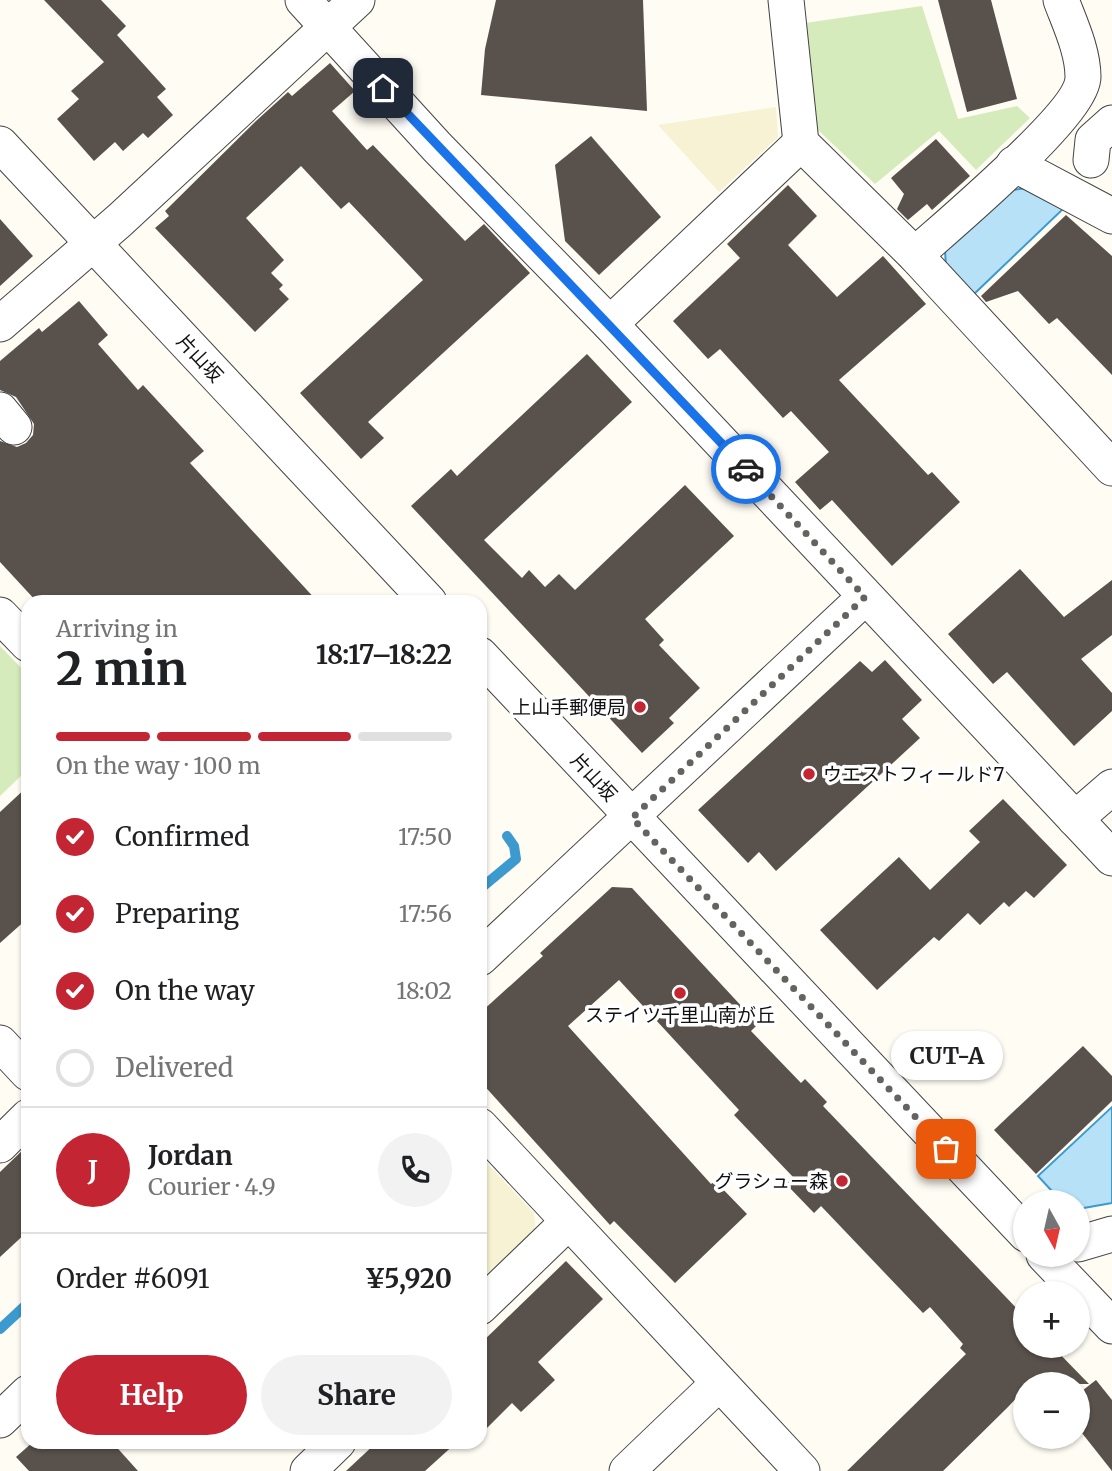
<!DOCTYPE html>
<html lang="en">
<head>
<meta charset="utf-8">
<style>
  :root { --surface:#fff; --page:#f2f2f2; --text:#202124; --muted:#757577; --line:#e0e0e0; --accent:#c42532 }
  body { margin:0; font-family:Merriweather,"Noto Sans JP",serif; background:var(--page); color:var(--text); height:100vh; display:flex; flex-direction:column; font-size:26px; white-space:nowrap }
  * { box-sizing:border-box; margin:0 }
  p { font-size:23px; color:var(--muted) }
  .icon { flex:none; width:38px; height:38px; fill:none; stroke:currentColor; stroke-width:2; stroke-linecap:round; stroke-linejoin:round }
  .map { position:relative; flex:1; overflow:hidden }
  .details { position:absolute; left:21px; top:595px; width:466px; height:854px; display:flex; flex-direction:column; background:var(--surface); border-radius:21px; box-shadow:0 2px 5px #0004 }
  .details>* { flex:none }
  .needle { width:46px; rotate:172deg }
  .buttons { position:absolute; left:1013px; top:1190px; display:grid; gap:14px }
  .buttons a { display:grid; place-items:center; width:77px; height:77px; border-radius:50%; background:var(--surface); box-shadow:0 2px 5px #0004; font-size:35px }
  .pin { position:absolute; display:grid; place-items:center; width:60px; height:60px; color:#fff; margin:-30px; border-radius:14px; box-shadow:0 4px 10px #0006 }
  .courier { position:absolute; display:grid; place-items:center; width:70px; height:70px; margin:-35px; border:5px solid #1a73e8; border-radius:50%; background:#fff; color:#222; box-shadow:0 2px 9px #0007 }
  .bubble { position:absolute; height:49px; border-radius:24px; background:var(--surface); box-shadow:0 2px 5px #0004; font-size:23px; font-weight:700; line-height:49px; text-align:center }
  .summary em { font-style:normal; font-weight:700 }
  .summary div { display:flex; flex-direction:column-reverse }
  .summary { display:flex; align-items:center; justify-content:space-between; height:119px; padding:0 35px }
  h1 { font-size:46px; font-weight:700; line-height:52px }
  .bar { display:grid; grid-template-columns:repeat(4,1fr); gap:10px 7px; align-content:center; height:84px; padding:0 35px }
  .bar i { height:9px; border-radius:5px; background:var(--line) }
  .bar .on { background:var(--accent) }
  .bar p { grid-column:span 4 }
  .line { display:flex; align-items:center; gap:18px; padding:0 35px; border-top:2px solid var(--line) }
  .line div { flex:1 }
  .round { display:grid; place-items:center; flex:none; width:74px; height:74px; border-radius:37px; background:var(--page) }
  ol { padding:0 35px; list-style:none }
  li { display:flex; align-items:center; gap:21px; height:77px }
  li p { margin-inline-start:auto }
  li .icon { padding:7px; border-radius:50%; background:var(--accent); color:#fff; stroke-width:4 }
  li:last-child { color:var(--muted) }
  li i { width:38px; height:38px; border:4px solid var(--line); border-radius:50% }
  .action { display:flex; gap:14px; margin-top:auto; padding:14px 35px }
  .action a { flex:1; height:80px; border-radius:42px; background:var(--accent); color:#fff; font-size:28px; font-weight:700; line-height:80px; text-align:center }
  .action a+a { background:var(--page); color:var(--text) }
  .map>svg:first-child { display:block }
  .farmland { fill:#f6f2d3 }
  .green { fill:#d6ebbc }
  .water { fill:#b7e1f7; stroke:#3d9acf; stroke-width:2 }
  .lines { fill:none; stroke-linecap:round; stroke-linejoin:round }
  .stream { stroke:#3d9acf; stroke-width:10 }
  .building { fill:#59514c }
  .minor-casing { stroke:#434343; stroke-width:37 }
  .minor { stroke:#fff; stroke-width:35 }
  .done { stroke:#646360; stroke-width:7; stroke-dasharray:0 12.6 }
  .route { stroke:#1a73e8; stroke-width:9 }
  .poi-dot { fill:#c42532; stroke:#fff; stroke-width:2.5 }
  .labels { text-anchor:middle; stroke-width:7; stroke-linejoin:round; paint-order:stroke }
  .street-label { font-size:19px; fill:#101010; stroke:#fff }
  .poi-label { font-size:19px; fill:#101010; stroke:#fff; text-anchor:end }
</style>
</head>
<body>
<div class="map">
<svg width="1112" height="1471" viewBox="0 0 1112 1471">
  <rect width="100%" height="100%" fill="#fffcf4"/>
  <g class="farmland">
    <path d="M 776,107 L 778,137 L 719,192 L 658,125 Z"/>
    <path d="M 480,1156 L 534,1213 L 536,1232 L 480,1284 Z"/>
  </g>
  <g class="green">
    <path d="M 922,6 L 958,119 L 1017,106 L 1030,118 L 976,170 L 939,131 L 875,184 L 818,130 L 805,23 Z"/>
    <path d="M 0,646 L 28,675 L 28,769 L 0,796 Z"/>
  </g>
  <g class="water">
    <path d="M 1027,188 L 1063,209 L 973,295 L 946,268 L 945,250 L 1005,191 Z"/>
    <path d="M 1112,1107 L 1112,1203 L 1078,1209 L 1078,1202 L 1062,1202 L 1038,1176 Z"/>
  </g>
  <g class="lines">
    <g class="stream">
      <path d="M 480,889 L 516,859 L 514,846 L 507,836"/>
      <path d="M 0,1329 L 28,1303"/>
    </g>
  </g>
  <g class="building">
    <path d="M 44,0 L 101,0 L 126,26 L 117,35 L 166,89 L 157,97 L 173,115 L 148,138 L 143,133 L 123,151 L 115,142 L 94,161 L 57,119 L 79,99 L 71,91 L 104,62 Z"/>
    <path d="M 496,0 L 643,0 L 647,111 L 481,95 L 485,49 Z"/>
    <path d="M 938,0 L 991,0 L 1017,99 L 967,112 Z"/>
    <path d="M 330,63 L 355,91 L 332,111 L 367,150 L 373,145 L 465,241 L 484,224 L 530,273 L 368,422 L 384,438 L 361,459 L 300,393 L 423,280 L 349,202 L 341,209 L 301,166 L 246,218 L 284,260 L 271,273 L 283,285 L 279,289 L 289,299 L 255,332 L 155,228 L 169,216 L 165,211 L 256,121 L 288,92 L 292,96 Z"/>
    <path d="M 591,136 L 661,217 L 599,275 L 565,241 L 555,165 Z"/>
    <path d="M 936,139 L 970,176 L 932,210 L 927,204 L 908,220 L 897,209 L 904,194 L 891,178 Z"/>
    <path d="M 788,185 L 817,216 L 788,245 L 837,297 L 883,256 L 926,304 L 839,380 L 928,475 L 932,472 L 960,502 L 892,566 L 832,500 L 820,510 L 795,482 L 829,452 L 791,411 L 783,418 L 720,349 L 708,359 L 673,321 L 740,258 L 727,244 Z"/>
    <path d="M 1066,215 L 1112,256 L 1112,375 L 1057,318 L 1049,324 L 1018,291 L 986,302 L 981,296 Z"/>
    <path d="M 0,219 L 33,256 L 0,286 Z"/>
    <path d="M 79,301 L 108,335 L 98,344 L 138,390 L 143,385 L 204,451 L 190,463 L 318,602 L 37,602 L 0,562 L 0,441 L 17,447 L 26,443 L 33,435 L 34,424 L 16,397 L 0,390 L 0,361 L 39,328 L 42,332 Z"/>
    <path d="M 587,354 L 632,402 L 484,540 L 522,578 L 529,570 L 545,587 L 559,574 L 575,590 L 685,485 L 734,536 L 645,619 L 664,640 L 659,645 L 700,688 L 669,718 L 674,723 L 642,753 L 411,506 L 451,469 L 457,476 Z"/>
    <path d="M 1020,569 L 1064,617 L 1112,580 L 1112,635 L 1081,659 L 1112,693 L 1112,711 L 1074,746 L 1007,672 L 993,684 L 948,634 Z"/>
    <path d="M 885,660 L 922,700 L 902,719 L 920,738 L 776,871 L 759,852 L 748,863 L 698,810 L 860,661 L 872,672 Z"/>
    <path d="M 28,786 L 28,918 L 0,943 L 0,812 Z"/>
    <path d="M 1003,799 L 1067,865 L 1034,898 L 1026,891 L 1009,907 L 1004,902 L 980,925 L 968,913 L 939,941 L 934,937 L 877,990 L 820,930 L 899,857 L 930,890 L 980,842 L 969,831 Z"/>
    <path d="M 612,887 L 632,888 L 758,1024 L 751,1031 L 801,1083 L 805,1079 L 827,1102 L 823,1106 L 1026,1318 L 1026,1346 L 1052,1346 L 1089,1384 L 1026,1384 L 1026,1388 L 1007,1408 L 943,1471 L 847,1471 L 966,1354 L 960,1348 L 963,1344 L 930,1307 L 923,1313 L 821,1206 L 814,1213 L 786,1184 L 793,1177 L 734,1115 L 739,1110 L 619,980 L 568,1026 L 711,1184 L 715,1181 L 747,1214 L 675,1283 L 614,1221 L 610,1225 L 480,1081 L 480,1013 L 543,956 L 540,953 Z"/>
    <path d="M 1083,1046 L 1112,1076 L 1112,1101 L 1036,1174 L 994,1130 Z"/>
    <path d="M 28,1145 L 28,1231 L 0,1257 L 0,1172 Z"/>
    <path d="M 566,1261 L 603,1299 L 538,1362 L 555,1380 L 521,1412 L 512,1403 L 480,1435 L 480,1344 Z"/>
    <path d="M 1096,1380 L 1112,1400 L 1112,1471 L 1078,1428 L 1078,1394 Z"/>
    <path d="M 33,1442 L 112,1442 L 138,1471 L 29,1471 L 16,1457 Z"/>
    <path d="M 377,1442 L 457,1442 L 425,1471 L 346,1471 Z"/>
  </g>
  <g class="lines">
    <defs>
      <g id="minor">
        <path d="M 303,0 L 437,147 L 610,324 L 1112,858"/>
        <path d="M 786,0 L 801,143 L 915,255 L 1112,468"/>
        <path d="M 0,144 L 429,602"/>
        <path d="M 1091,160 L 1093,140 L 1112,123"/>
        <path d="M 1014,164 L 1112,216"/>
        <path d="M 915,255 C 946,227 1083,113 1083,77 C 1083,51 1070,24 1061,0"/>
        <path d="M 0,324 L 120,220 L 357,0"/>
        <path d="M 610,324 L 801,143"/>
        <path d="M 0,410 L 14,427"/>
        <path d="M 0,615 L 28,644"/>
        <path d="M 480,655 L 1026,1234"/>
        <path d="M 1075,819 L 1112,787"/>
        <path d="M 480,958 L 865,597"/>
        <path d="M 0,1043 L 28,1073"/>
        <path d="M 480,1126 L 802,1471"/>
        <path d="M 0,1145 L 28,1117"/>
        <path d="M 1078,1244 L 1112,1234"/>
        <path d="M 1044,1255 L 1112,1326"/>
        <path d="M 480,1307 L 567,1223"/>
        <path d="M 0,1420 L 28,1393"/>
        <path d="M 308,1471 L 338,1442"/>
        <path d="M 627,1471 L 719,1383"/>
      </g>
    </defs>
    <use href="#minor" class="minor-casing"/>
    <use href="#minor" class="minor"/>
  </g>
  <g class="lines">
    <path class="done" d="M 746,469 L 865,597 L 632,818 L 946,1149"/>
    <path class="route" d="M 383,88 L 746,469"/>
  </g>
  <g class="poi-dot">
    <circle cx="640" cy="707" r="7"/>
    <circle cx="809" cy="774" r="7"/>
    <circle cx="680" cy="993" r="7"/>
    <circle cx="842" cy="1181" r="7"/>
  </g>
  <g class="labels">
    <g class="street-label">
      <text transform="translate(200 358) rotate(47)" y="7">片山坂</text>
      <text transform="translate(594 777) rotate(47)" y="7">片山坂</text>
    </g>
    <g class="poi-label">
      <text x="626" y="714">上山手郵便局</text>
      <text x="823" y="781" text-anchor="start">ウエストフィールド7</text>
      <text x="680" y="1022" text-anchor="middle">ステイツ千里山南が丘</text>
      <text x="828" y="1188">グラシュー森</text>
    </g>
  </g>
</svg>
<div class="buttons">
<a><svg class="needle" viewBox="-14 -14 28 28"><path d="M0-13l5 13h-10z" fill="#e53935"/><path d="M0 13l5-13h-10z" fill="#757577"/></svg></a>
<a>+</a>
<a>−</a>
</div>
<div class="pin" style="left:946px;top:1149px;background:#ea580c"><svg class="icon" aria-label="bag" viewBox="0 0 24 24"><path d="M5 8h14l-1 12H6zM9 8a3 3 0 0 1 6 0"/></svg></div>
<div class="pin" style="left:383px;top:88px;background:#1f2937"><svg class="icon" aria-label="home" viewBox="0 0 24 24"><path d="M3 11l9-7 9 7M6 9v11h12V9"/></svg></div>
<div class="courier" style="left:746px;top:469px"><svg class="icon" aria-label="car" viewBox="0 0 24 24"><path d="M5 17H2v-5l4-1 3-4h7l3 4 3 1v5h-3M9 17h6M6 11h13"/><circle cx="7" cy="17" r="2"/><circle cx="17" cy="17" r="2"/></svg></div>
<div class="bubble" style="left:891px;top:1031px;width:112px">CUT-A</div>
<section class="details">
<div class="summary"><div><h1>2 min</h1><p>Arriving in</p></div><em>18:17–18:22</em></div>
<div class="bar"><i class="on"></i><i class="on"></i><i class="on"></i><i></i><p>On the way · 100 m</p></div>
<ol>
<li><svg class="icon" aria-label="check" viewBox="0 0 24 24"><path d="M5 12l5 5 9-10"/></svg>Confirmed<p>17:50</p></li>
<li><svg class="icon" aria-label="check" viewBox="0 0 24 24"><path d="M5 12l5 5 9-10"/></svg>Preparing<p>17:56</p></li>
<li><svg class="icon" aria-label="check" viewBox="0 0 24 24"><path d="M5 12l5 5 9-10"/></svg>On the way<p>18:02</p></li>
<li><i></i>Delivered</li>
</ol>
<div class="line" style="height:126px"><b class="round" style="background:var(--accent);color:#fff">J</b><div><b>Jordan</b><p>Courier · 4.9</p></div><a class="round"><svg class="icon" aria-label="phone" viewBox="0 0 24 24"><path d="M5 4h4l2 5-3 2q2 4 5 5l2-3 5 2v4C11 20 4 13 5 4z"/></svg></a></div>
<div class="line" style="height:91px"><div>Order #6091</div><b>¥5,920</b></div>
<div class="action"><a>Help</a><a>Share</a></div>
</section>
</div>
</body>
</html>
